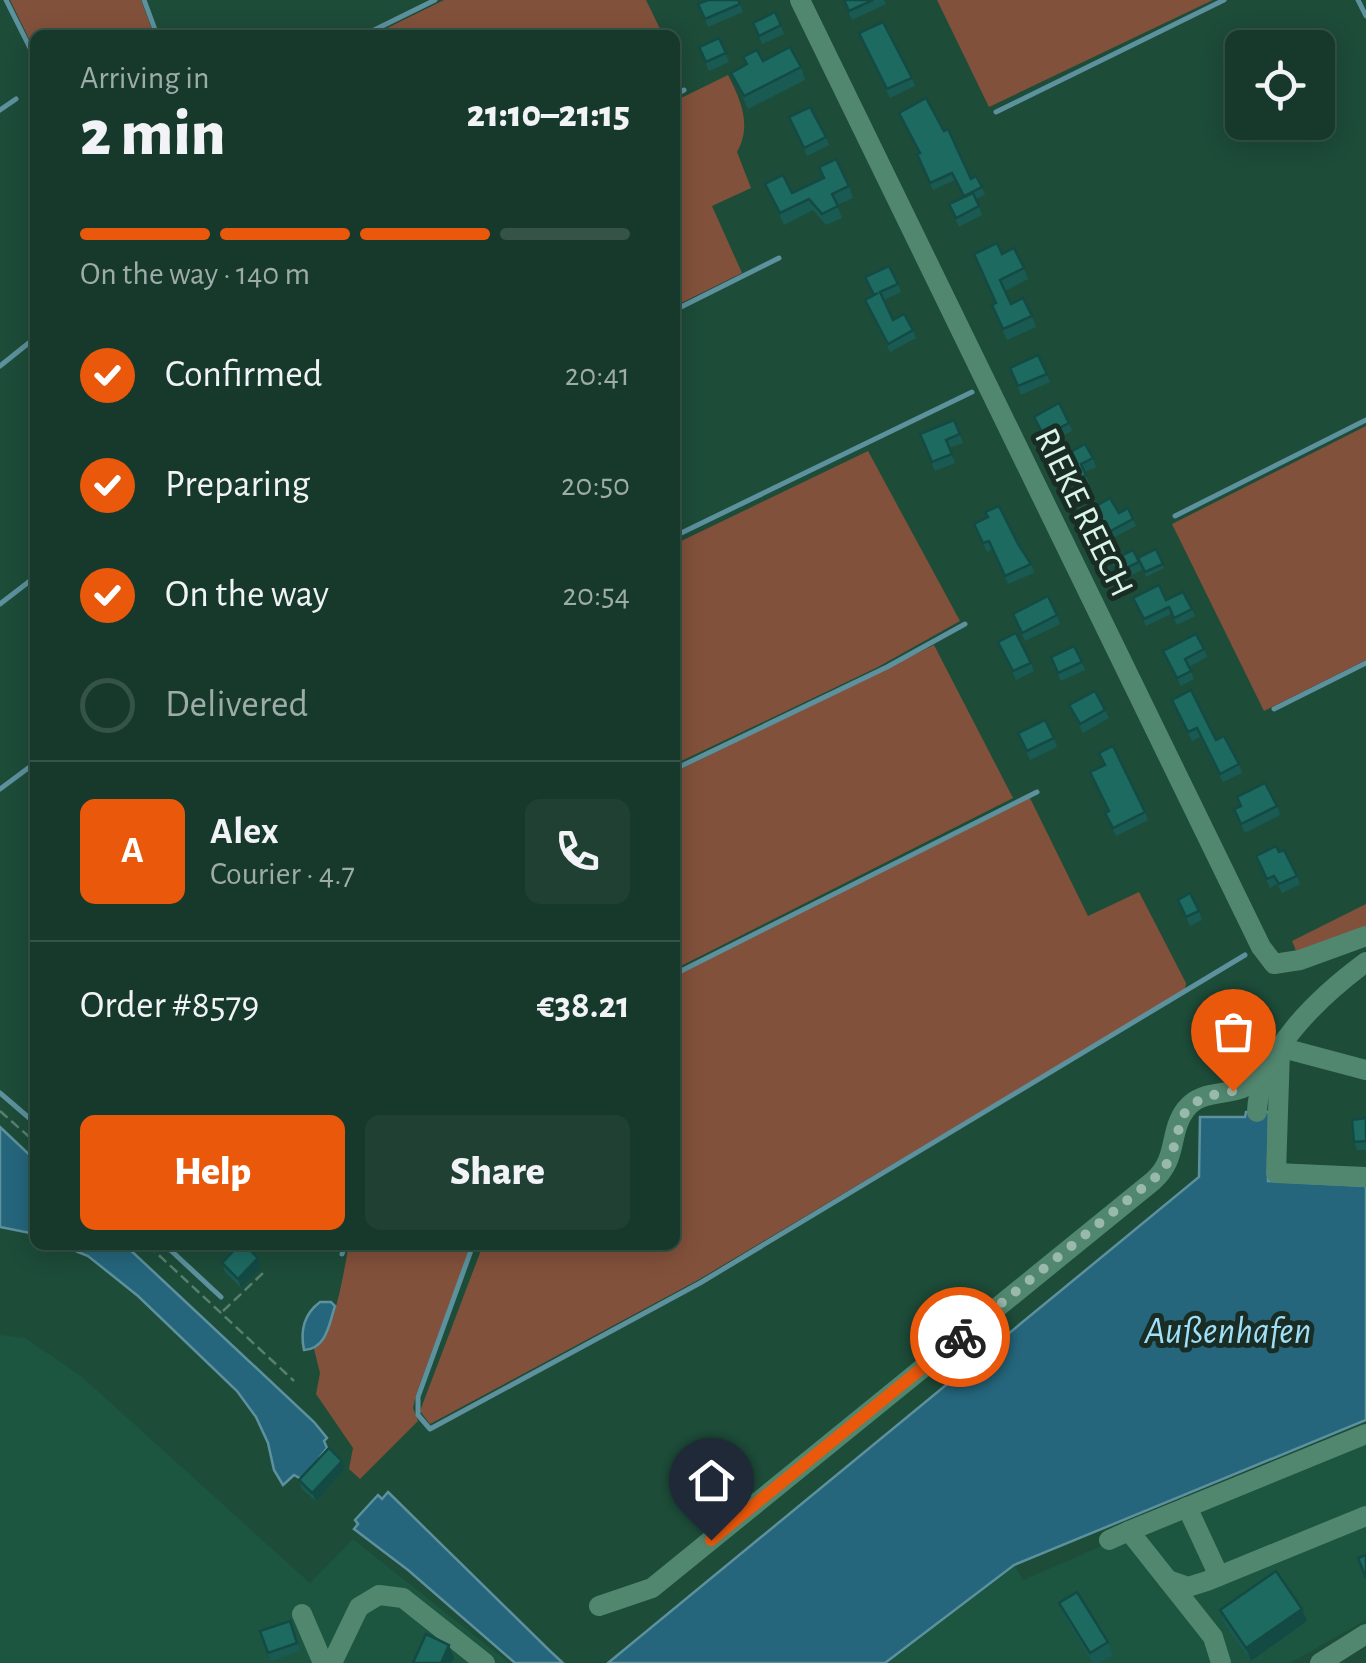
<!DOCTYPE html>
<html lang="en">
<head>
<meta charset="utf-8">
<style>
  :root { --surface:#16392b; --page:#1f4033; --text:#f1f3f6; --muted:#9eaca9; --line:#355347; --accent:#ea580c }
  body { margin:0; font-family:"Alegreya Sans",sans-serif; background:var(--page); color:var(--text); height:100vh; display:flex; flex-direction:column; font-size:38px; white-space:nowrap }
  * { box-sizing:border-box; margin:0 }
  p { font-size:32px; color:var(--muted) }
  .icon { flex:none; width:55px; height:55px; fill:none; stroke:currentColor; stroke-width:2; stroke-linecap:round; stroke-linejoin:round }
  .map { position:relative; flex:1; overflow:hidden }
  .sheet { position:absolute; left:30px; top:30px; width:650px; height:1220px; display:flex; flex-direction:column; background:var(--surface); border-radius:15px; box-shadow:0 5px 25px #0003,0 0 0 2px var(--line) }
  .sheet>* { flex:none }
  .controls { position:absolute; left:1225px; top:30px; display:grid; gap:20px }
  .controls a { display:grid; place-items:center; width:110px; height:110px; border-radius:15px; background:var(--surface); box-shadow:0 5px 25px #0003,0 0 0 2px var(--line); font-size:50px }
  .pin { position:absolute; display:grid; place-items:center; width:85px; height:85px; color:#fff; margin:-102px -42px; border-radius:50% 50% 50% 0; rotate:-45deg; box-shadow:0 0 10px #0007 }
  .pin .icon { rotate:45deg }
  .courier { position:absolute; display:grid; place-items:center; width:100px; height:100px; margin:-50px; border:8px solid #ea580c; border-radius:50%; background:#fff; color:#222; box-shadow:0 2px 12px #0007 }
  .overview em { font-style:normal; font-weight:800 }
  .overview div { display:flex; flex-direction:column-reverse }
  .overview { display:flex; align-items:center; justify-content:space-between; height:170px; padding:0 50px }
  h1 { font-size:65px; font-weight:800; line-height:75px }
  .bar { display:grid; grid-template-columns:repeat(4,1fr); gap:15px 10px; align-content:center; height:120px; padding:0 50px }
  .bar i { height:12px; border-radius:8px; background:var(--line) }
  .bar .selected { background:var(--accent) }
  .bar p { grid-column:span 4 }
  .line { display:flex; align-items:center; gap:25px; padding:0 50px; border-top:2px solid var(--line) }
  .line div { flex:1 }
  .round { display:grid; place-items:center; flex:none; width:105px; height:105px; border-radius:15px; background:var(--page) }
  ol { padding:0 50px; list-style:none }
  li { display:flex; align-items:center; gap:30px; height:110px }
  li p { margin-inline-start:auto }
  li .icon { padding:10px; border-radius:50%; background:var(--accent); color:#fff; stroke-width:4 }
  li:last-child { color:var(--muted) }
  li i { width:55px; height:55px; border:5px solid var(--line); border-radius:50% }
  .cta { display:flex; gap:20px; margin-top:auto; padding:20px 50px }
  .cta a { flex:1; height:115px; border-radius:15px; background:var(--accent); color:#fff; font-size:40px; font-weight:800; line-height:115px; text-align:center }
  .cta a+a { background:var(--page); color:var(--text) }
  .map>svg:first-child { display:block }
  .built { fill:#1c5640 }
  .green { fill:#82513b }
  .water { fill:#25667d; stroke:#5c919d; stroke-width:2.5 }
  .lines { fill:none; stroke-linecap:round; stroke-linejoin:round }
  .stream { stroke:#5c919d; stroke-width:5 }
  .path { stroke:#58806f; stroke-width:2.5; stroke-dasharray:10 5; stroke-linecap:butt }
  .minor { stroke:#51866f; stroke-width:20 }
  .wall { fill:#195b53 }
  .shaded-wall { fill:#144a44 }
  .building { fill:#1d6a61; stroke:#144a44; stroke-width:2.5 }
  .done { stroke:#98b9ab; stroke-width:10; stroke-dasharray:0 18 }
  .route { stroke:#ea580c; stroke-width:12 }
  .labels { text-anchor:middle; stroke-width:10; stroke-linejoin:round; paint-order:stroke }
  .street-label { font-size:35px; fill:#dbf4e8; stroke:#1a2d25 }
  .water-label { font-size:38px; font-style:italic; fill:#9fdff8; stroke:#1a2d25 }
</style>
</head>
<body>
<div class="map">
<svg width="1366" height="1663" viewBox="0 0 1366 1663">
  <rect width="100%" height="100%" fill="#1d4c39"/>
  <g class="built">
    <path d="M 0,1335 L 25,1338 L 81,1376 L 310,1583 L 353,1539 L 509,1663 L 0,1663 Z"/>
    <path d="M 1366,1431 L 1366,1620 L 1290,1663 L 887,1663 L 1015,1566 L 1023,1580 Z"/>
  </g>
  <g class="green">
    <path d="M 10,0 L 141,0 L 154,35 L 35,35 L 35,51 Z"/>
    <path d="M 444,0 L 646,0 L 663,35 L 373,35 Z"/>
    <path d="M 937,0 L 1213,0 L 989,107 Z"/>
    <path d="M 728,75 C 741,100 752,126 737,152 L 751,188 L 712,206 L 742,273 L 675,306 L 675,101 Z"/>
    <path d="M 1366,426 L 1366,660 L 1264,711 L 1172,524 Z"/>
    <path d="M 868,451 L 960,621 L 878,667 L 675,764 L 675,544 Z"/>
    <path d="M 934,645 L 1013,798 L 675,969 L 675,772 Z"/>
    <path d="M 1028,794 L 1088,916 L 1139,892 L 1186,983 L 1185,990 L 698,1280 L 430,1424 L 420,1411 L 483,1245 L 675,1245 L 675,976 Z"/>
    <path d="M 1366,904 L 1366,931 L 1297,953 L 1292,941 Z"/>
    <path d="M 349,1245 L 471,1245 L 416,1395 L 413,1408 L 418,1421 L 360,1479 L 349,1469 L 353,1448 L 316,1394 L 320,1373 L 314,1349 C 336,1331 343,1273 349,1245 Z"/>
  </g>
  <g class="water">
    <path d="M 1246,1112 L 1269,1112 L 1268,1181 L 1366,1186 L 1366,1420 L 1014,1565 L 885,1663 L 608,1663 L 1199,1177 L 1200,1117 L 1245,1117 Z"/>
    <path d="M 0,1127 L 35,1160 L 35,1234 L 0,1227 Z"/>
    <path d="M 61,1245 L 125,1245 L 314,1422 L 327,1438 L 324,1441 L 327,1448 L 320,1457 L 321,1459 L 303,1480 L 294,1475 L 283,1485 L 274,1470 L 268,1443 L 256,1417 L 237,1391 L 138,1296 L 88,1256 Z"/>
    <path d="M 320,1302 L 331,1302 L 335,1306 C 329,1325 326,1349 304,1350 C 300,1331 304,1314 320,1302 Z"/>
    <path d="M 388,1492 L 550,1651 L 563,1663 L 515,1663 L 408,1570 L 354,1529 L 358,1524 L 355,1520 L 378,1495 L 382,1499 Z"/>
  </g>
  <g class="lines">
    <g class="stream">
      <path d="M 6,0 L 35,58"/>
      <path d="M 144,0 L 157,35"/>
      <path d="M 1358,0 L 1366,16"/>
      <path d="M 364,35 L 435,0"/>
      <path d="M 675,95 L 684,90"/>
      <path d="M 0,110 L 16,99"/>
      <path d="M 996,112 L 1224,0"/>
      <path d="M 675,310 L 779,258"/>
      <path d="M 0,366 L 35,338"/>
      <path d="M 1175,516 L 1366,420"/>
      <path d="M 675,536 L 972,392"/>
      <path d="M 0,604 L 35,577"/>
      <path d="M 1274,709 L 1366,663"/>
      <path d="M 675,769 L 887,667 L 965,624"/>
      <path d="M 0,789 L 35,763"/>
      <path d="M 675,974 L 1037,792"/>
      <path d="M 0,1093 L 35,1123"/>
      <path d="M 165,1245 L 221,1297"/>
      <path d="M 473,1245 L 418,1397 L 418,1415 L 430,1429 L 700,1283 L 1245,955"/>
      <path d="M 342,1254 L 345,1245"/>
    </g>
    <g class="path">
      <path d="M 0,1111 L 35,1142"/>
      <path d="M 148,1245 L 294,1381"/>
      <path d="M 223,1311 L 263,1273"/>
    </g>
    <g class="minor">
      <path d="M 800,0 L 1261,947 L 1274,964 L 1300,960 L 1366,936"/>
      <path d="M 1283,1048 L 1366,1070"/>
      <path d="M 1280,1051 L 1276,1173 L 1366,1177"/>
      <path d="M 1257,1112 C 1259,1052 1320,996 1366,962"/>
      <path d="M 1187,1507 L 1219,1576"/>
      <path d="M 1109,1540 L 1129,1531"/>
      <path d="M 1168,1580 L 1188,1587 L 1207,1581 L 1366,1516"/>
      <path d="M 599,1606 L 652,1588 L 1153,1181 C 1179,1158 1168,1132 1186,1109 C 1200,1090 1226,1096 1245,1087 C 1255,1082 1261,1074 1268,1065"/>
      <path d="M 302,1614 L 323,1663"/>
      <path d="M 332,1663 L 359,1607 L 379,1595 L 403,1598 L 485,1663"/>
      <path d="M 1221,1663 L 1213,1637 L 1129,1531 L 1366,1434"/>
      <path d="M 1320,1663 L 1366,1634"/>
    </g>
  </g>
  <g class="wall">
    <path d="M 738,0 L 743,12 L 708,27 L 698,4 Z"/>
    <path d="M 843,0 L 884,0 L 886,4 L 852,20 Z"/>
    <path d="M 775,12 L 784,34 L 762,44 L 753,23 Z"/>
    <path d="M 859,33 L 912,78 L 915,86 L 890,98 Z"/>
    <path d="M 719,38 L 729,62 L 709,71 L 699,47 Z"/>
    <path d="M 743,57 L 801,67 L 805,80 L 748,109 L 731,73 L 746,65 Z"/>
    <path d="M 899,113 L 971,179 L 982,187 L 985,195 L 976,199 L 982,215 L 959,227 L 949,204 L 964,197 L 955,180 L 933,190 L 920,162 L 919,153 Z"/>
    <path d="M 789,117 L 826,137 L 829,145 L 807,156 Z"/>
    <path d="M 819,167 L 849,186 L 853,198 L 837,205 L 842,218 L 826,225 L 813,210 L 784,225 L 765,184 L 792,193 L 823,178 Z"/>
    <path d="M 974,254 L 1002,254 L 1024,268 L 1028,279 L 1005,291 L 1011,304 L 1032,316 L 1036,327 L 1007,340 L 996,316 L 992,305 L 996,304 Z"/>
    <path d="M 865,277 L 898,284 L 901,292 L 884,300 L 893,320 L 913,330 L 916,338 L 890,352 L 865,300 L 873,296 Z"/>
    <path d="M 1038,355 L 1050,382 L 1021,395 L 1010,368 Z"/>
    <path d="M 1034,417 L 1069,423 L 1072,431 L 1047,445 Z"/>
    <path d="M 954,420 L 963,443 L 949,448 L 955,463 L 935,471 L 920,434 Z"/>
    <path d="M 1062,457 L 1093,458 L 1096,467 L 1085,472 L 1089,483 L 1077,489 Z"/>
    <path d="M 1119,513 L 1133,519 L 1136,526 L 1105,542 L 1100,531 L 1093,535 L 1082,514 Z"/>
    <path d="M 974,524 L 1018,544 L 1031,564 L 1034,573 L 1008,584 L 992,549 L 987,552 Z"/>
    <path d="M 1156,549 L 1164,568 L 1146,577 L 1138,558 Z"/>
    <path d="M 1110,561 L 1139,562 L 1142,570 L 1119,581 Z"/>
    <path d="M 1166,600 L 1192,609 L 1195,616 L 1177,625 L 1171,614 L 1146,626 L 1136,604 Z"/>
    <path d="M 1013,614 L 1057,615 L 1060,624 L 1025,641 Z"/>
    <path d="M 998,642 L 1031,663 L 1034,671 L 1016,680 Z"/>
    <path d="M 1204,649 L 1207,657 L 1189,667 L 1194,679 L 1181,686 L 1163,651 Z"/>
    <path d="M 1051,657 L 1082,662 L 1085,670 L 1061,681 Z"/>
    <path d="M 1172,700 L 1216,740 L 1239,764 L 1242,773 L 1223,782 L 1200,737 L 1192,741 Z"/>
    <path d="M 1069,705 L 1105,710 L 1109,718 L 1083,733 Z"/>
    <path d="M 1018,733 L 1054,738 L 1057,747 L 1030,760 Z"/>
    <path d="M 1090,772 L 1145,812 L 1148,820 L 1116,836 L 1105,813 L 1108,812 Z"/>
    <path d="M 1237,797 L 1277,806 L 1280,815 L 1245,833 L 1234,809 L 1240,806 Z"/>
    <path d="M 1279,852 L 1297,876 L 1300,884 L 1282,893 L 1277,884 L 1270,888 L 1256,856 Z"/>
    <path d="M 1178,900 L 1199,911 L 1202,920 L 1190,926 Z"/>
    <path d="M 1366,1118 L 1366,1150 L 1357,1150 L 1354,1142 Z"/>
    <path d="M 222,1263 L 261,1267 L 241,1288 L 225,1272 Z"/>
    <path d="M 342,1461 L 345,1469 L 316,1501 L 302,1489 L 299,1480 Z"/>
    <path d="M 1059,1603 L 1108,1642 L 1113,1655 L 1099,1663 L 1093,1663 L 1064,1615 Z"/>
    <path d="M 1220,1610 L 1307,1621 L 1251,1661 L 1224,1623 Z"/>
    <path d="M 290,1621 L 300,1651 L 271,1661 L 260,1631 Z"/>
  </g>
  <g class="shaded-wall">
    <path d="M 258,1258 L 261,1267 L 241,1288 L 238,1279 Z"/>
    <path d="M 342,1461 L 345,1469 L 316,1501 L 312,1493 Z"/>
    <path d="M 1302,1609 L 1307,1621 L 1251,1661 L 1246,1648 Z"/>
    <path d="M 449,1645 L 454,1658 L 451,1663 L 441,1663 Z"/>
  </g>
  <g class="building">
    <path d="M 708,0 L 738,0 L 740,4 L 705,19 L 698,4 Z"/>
    <path d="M 844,0 L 873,0 L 849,11 Z"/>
    <path d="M 775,12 L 781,25 L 759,36 L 753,23 Z"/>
    <path d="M 883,22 L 912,78 L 887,89 L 859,33 Z"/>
    <path d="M 719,38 L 726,53 L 706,62 L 699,47 Z"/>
    <path d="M 790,47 L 801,67 L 744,96 L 731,73 L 747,64 L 743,57 L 757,50 L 763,61 Z"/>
    <path d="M 926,98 L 944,131 L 948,129 L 971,179 L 976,176 L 982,187 L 964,196 L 952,173 L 930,183 L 917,154 L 920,153 L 899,113 Z"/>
    <path d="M 810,107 L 826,137 L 804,148 L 789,117 Z"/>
    <path d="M 836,159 L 849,186 L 832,194 L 838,206 L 822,214 L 809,199 L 780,213 L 765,184 L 783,175 L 792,193 L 824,178 L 819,167 Z"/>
    <path d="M 973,193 L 979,206 L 956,218 L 949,204 Z"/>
    <path d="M 997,243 L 1002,254 L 1014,248 L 1024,268 L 1000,280 L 1011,304 L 1023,298 L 1032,316 L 1003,329 L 992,305 L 996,303 L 974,254 Z"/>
    <path d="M 889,266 L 898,284 L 880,292 L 893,320 L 904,314 L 913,330 L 888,344 L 865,300 L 878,293 L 874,295 L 865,277 Z"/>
    <path d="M 1038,355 L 1047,374 L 1018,386 L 1010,368 Z"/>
    <path d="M 1059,403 L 1069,423 L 1044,436 L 1034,417 Z"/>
    <path d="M 954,420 L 960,434 L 946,440 L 952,454 L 932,462 L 920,434 Z"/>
    <path d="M 1085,444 L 1093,458 L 1081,464 L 1086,475 L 1074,481 L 1062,457 Z"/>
    <path d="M 1110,498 L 1119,513 L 1128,508 L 1133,519 L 1103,535 L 1097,525 L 1090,528 L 1082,514 Z"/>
    <path d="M 999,506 L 1018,544 L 1031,564 L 1005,576 L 989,541 L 983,543 L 974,524 L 988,517 L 985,512 Z"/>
    <path d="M 1156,549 L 1163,564 L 1145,572 L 1138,558 Z"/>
    <path d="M 1133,550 L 1139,562 L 1116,573 L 1110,561 Z"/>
    <path d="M 1159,585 L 1166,600 L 1183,592 L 1192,609 L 1174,618 L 1169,607 L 1144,619 L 1133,598 Z"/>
    <path d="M 1048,596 L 1057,615 L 1022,633 L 1013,614 Z"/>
    <path d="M 1016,633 L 1031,663 L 1013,671 L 998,642 Z"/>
    <path d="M 1196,634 L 1204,649 L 1185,659 L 1191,671 L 1177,678 L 1163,651 Z"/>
    <path d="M 1074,646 L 1082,662 L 1058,673 L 1051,657 Z"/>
    <path d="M 1191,690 L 1216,740 L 1224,736 L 1239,764 L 1220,774 L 1197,728 L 1188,732 L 1172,700 Z"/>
    <path d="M 1095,691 L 1105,710 L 1080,724 L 1069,705 Z"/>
    <path d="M 1045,720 L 1054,738 L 1027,751 L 1018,733 Z"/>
    <path d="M 1113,746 L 1145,812 L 1113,828 L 1105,813 L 1109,811 L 1090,772 L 1105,765 L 1099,753 Z"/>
    <path d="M 1265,783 L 1277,806 L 1241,824 L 1234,809 L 1241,806 L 1237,797 Z"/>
    <path d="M 1276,846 L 1279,852 L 1284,850 L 1297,876 L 1279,884 L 1274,876 L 1267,879 L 1256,856 Z"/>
    <path d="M 1190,893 L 1199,911 L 1186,917 L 1178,900 Z"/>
    <path d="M 1366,1118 L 1366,1141 L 1354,1142 L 1352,1120 Z"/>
    <path d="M 239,1245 L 245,1245 L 258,1258 L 238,1279 L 222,1263 Z"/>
    <path d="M 329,1448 L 342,1461 L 312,1493 L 299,1480 Z"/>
    <path d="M 1366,1555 L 1366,1578 L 1358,1558 Z"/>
    <path d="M 1276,1571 L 1302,1609 L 1246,1648 L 1220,1610 Z"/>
    <path d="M 1077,1592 L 1108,1642 L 1090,1653 L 1059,1603 Z"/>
    <path d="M 290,1621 L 297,1643 L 268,1653 L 260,1631 Z"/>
    <path d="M 426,1634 L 449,1645 L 441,1663 L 413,1663 Z"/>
  </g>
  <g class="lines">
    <path class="done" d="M 960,1337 L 1162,1172 C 1191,1126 1163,1102 1233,1091"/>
    <path class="route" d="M 711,1540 L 960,1337"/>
  </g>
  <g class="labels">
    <g class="street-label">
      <text transform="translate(1085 512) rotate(64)" y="12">RIEKE REECH</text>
    </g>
    <g class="water-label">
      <text x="1228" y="1343">Außenhafen</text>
    </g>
  </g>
</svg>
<div class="controls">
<a><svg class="icon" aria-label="locate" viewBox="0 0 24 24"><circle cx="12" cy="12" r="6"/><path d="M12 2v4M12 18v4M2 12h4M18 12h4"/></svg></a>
</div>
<div class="pin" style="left:1233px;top:1091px;background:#ea580c"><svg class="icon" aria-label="bag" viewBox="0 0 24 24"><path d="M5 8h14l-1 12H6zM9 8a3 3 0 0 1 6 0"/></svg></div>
<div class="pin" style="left:711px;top:1540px;background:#1f2937"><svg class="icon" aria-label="home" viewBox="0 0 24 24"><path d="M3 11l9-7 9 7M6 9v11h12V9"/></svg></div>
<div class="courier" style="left:960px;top:1337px"><svg class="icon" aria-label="bike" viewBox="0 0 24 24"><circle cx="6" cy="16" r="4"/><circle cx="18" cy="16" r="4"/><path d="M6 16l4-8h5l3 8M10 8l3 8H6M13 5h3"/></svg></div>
<section class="sheet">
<div class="overview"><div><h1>2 min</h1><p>Arriving in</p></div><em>21:10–21:15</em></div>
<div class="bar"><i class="selected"></i><i class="selected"></i><i class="selected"></i><i></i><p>On the way · 140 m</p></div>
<ol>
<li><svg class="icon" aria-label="check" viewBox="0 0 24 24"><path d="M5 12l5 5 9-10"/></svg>Confirmed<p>20:41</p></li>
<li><svg class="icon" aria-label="check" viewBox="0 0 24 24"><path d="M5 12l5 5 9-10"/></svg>Preparing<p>20:50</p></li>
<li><svg class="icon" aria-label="check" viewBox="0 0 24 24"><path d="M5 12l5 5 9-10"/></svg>On the way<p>20:54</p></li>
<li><i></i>Delivered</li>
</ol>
<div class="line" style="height:180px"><b class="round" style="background:var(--accent);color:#fff">A</b><div><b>Alex</b><p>Courier · 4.7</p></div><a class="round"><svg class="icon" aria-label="phone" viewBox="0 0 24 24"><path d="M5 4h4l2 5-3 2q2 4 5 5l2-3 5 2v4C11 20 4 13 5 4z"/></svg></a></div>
<div class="line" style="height:130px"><div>Order #8579</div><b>€38.21</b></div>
<div class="cta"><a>Help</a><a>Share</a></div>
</section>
</div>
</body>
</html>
